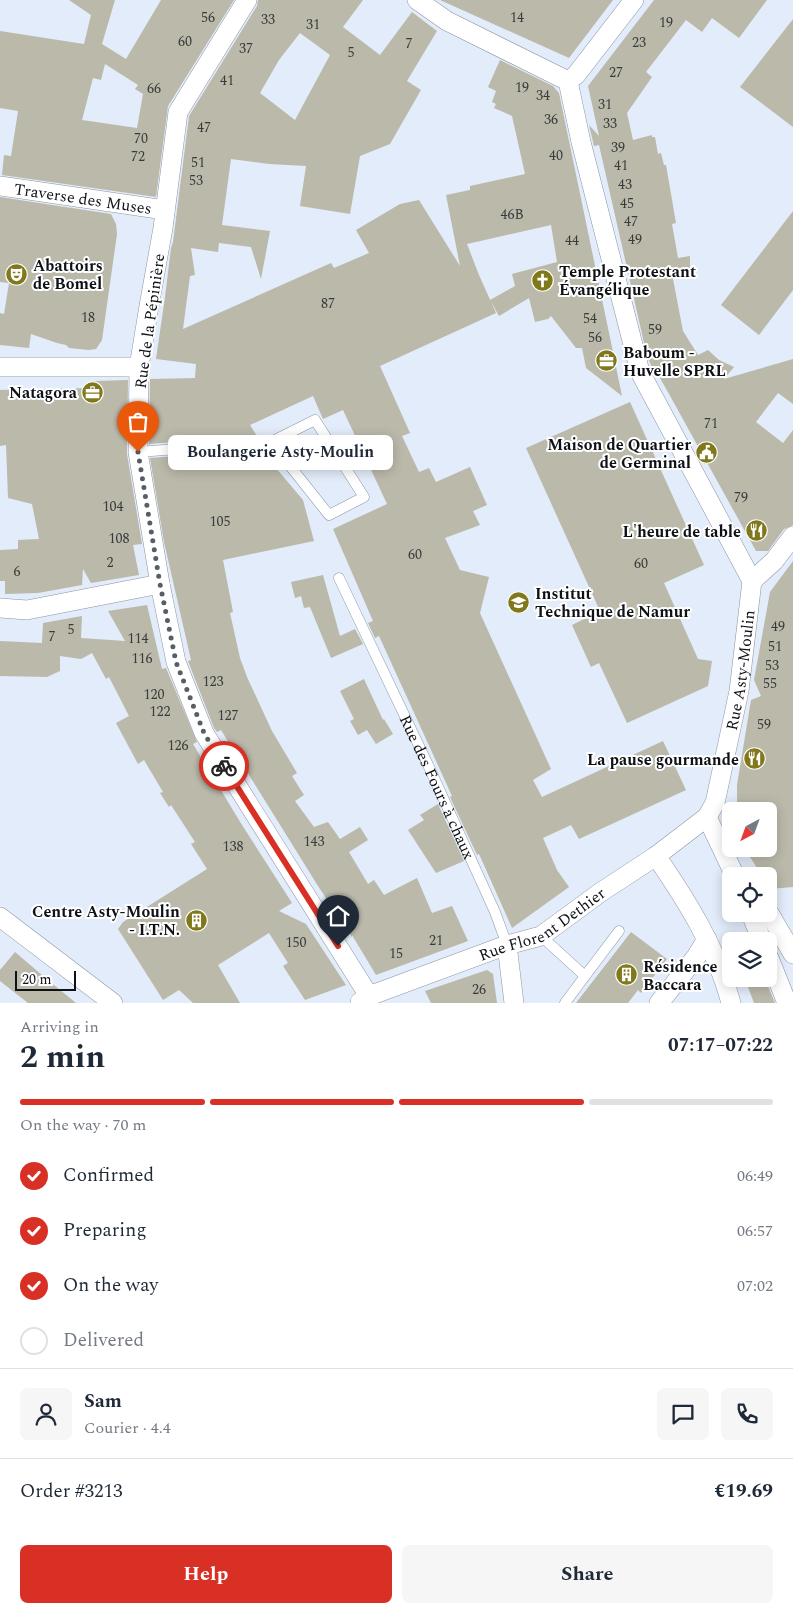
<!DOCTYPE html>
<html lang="en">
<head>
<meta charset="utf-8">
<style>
  :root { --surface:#fff; --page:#f6f6f7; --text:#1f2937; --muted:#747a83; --line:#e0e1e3; --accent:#d93025 }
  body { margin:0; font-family:Spectral,serif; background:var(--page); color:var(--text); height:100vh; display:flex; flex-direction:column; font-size:19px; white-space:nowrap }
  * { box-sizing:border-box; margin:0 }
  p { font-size:16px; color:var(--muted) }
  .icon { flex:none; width:28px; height:28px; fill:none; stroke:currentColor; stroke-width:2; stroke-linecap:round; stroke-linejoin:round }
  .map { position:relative; height:1003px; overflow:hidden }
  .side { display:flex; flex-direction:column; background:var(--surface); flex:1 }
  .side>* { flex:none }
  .needle { width:32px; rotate:221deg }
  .tools { position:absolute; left:722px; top:802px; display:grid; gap:10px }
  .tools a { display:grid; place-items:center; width:55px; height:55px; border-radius:8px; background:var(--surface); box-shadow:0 2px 12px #0003; font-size:25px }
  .scale { position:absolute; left:15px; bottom:12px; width:61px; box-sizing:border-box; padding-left:5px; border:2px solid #0e1116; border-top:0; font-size:14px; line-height:18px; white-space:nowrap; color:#0e1116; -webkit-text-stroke:4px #fff; paint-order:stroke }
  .pin { position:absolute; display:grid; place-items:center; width:42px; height:42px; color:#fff; margin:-51px -21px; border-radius:50% 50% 50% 0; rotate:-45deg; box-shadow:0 0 5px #0007 }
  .pin .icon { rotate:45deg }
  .courier { position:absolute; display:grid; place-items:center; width:50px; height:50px; margin:-25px; border:4px solid #d93025; border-radius:50%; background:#fff; color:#222; box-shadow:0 1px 6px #0007 }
  .bubble { position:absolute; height:35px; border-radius:8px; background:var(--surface); box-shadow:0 2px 12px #0003; font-size:16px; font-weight:700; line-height:35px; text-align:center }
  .summary em { font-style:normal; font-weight:700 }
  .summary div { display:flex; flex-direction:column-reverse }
  .summary { display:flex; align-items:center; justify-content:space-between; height:85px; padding:0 20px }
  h1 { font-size:32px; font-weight:700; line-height:38px }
  .bar { display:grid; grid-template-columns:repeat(4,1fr); gap:8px 5px; align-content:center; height:60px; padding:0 20px }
  .bar i { height:6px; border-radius:4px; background:var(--line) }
  .bar .active { background:var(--accent) }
  .bar p { grid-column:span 4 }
  .line { display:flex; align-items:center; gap:12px; padding:0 20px; border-top:1px solid var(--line) }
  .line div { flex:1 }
  .round { display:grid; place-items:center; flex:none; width:52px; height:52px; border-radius:8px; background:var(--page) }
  ol { padding:0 20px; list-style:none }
  li { display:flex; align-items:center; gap:15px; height:55px }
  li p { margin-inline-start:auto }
  li .icon { padding:5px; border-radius:50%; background:var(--accent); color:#fff; stroke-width:4 }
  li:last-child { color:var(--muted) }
  li i { width:28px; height:28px; border:2px solid var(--line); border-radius:50% }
  .primary-button { display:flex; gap:10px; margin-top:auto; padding:10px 20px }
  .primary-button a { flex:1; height:58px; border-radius:8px; background:var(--accent); color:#fff; font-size:20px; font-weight:700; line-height:58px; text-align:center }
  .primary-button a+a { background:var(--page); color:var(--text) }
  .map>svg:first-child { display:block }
  .building { fill:#bab9aa; fill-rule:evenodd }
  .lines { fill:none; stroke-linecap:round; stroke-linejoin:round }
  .service-casing { stroke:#8c95a2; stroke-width:11 }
  .minor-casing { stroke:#8c95a2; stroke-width:20 }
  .service { stroke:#fff; stroke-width:10 }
  .minor { stroke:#fff; stroke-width:19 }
  .done { stroke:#585e66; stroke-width:5; stroke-dasharray:0 9 }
  .route { stroke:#d93025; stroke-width:6 }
  .labels { text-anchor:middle; stroke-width:4; stroke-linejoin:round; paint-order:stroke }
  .number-label { font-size:14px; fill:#393b3b }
  .street-label { font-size:16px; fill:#0e1116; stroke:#fff }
  .poi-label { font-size:16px; font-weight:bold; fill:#0e1116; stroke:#fff; text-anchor:start }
</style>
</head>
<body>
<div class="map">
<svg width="793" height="1003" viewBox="0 0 793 1003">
  <rect width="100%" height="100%" fill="#e2ecfa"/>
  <g class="building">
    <path d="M 69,0 L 115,0 L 102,44 L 126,59 L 161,0 L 234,0 L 168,106 L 156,197 L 2,175 L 4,155 L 11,156 L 18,111 L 0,108 L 0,31 L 84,44 L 91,15 ZM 105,64 L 138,85 L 135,89 L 143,94 L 137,128 L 82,120 L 93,78 L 101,80 Z"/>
    <path d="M 258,0 L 363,0 L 343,27 L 380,55 L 412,12 L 437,31 L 407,81 L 421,90 L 390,144 L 360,156 L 350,214 L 300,206 L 306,166 L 269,164 L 231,159 L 222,225 L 270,231 L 261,279 L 251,247 L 219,243 L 218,252 L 191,248 L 195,275 L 190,276 L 183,329 L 331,263 L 334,268 L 369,253 L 356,230 L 400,204 L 419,200 L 460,266 L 446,195 L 470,190 L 470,186 L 525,174 L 512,116 L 494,108 L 496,104 L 492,102 L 496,91 L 488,87 L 500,60 L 553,86 L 559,93 L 613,352 L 610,353 L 615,362 L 622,396 L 586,368 L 582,348 L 576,348 L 551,316 L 548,319 L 535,322 L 529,298 L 499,316 L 490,300 L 515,286 L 512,274 L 557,262 L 551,225 L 467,244 L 479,275 L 496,313 L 380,366 L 410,433 L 402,436 L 419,472 L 429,468 L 436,482 L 470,467 L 487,505 L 473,511 L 480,525 L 445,538 L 460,570 L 489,577 L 480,613 L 551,769 L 533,780 L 542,797 L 663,741 L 686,790 L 579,839 L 571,825 L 543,838 L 557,870 L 569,887 L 512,928 L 479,854 L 477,855 L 450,797 L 452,796 L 379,636 L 375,638 L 368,623 L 373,621 L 333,529 L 387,504 L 343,410 L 323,419 L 313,396 L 250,425 L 257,436 L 149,444 L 150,379 L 195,378 L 196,364 L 156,359 L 165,297 L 171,248 L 173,242 L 189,116 L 257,6 ZM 300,33 L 330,55 L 295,120 L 260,93 L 279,60 Z"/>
    <path d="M 440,0 L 613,0 L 569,58 Z"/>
    <path d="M 654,0 L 767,0 L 739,38 L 712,18 L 702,32 L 686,20 L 646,72 L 652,77 L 627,113 L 633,140 L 652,135 L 652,137 L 655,137 L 658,154 L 661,153 L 664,165 L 666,165 L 676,223 L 672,224 L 678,258 L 690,256 L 690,276 L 673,279 L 683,331 L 698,355 L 708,350 L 719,360 L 734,367 L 724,379 L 793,359 L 793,404 L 778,393 L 756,422 L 783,443 L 793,430 L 793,525 L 784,529 L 768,551 L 756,551 L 669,394 L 656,371 L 654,372 L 647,356 L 599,145 L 594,146 L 589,125 L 599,136 L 588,86 Z"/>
    <path d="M 793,19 L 793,127 L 740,87 Z"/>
    <path d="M 0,197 L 111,214 L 116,224 L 117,234 L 102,340 L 96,349 L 89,350 L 69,348 L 66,345 L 57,343 L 31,334 L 29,348 L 0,345 L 0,313 L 4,314 L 9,283 L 0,282 Z"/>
    <path d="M 793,211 L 793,290 L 759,335 L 721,305 Z"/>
    <path d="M 128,380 L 127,454 L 142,544 L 133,545 L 139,575 L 91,583 L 83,569 L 82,585 L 38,593 L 5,594 L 5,581 L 0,581 L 0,550 L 18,549 L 18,540 L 39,539 L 32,504 L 8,498 L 6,445 L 0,446 L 0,390 L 95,388 L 95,381 Z"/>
    <path d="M 630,402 L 704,565 L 664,583 L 698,659 L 712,661 L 708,686 L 627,723 L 599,663 L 591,667 L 572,625 L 600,611 L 526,448 Z"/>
    <path d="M 265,449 L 276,468 L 303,500 L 314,541 L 223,560 L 233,612 L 230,613 L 240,658 L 247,677 L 272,731 L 297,773 L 292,776 L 304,795 L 295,801 L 314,827 L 328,822 L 340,839 L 360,827 L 368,840 L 349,852 L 368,884 L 374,880 L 384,895 L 417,878 L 432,913 L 452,906 L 468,941 L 376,975 L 352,935 L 352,937 L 318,886 L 221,730 L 217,732 L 214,728 L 188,661 L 191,660 L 164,542 L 150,458 Z"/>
    <path d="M 793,561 L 793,887 L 769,889 L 769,876 L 762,876 L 745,849 L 769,849 L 769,811 L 737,811 L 737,785 L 751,700 L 761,696 L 754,680 L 770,592 Z"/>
    <path d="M 323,575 L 340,636 L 355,629 L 363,644 L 331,658 L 310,607 L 304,608 L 301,596 L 295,598 L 291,582 Z"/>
    <path d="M 147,605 L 162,669 L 166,668 L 197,742 L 193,744 L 242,825 L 292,903 L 279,911 L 306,924 L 346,985 L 305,1000 L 283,966 L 288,963 L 269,933 L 218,965 L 240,1003 L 193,1003 L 179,990 L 163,1000 L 118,929 L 123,922 L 207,869 L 191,844 L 195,842 L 171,805 L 169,807 L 160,793 L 163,792 L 144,760 L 138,764 L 116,723 L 129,716 L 109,677 L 106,679 L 92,653 L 81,659 L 60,656 L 60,671 L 47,677 L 0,676 L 0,641 L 42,643 L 43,623 L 82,616 L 81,638 L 125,641 L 108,611 Z"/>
    <path d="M 364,679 L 383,720 L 384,719 L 393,734 L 376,744 L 367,730 L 358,735 L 350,721 L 354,719 L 340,691 Z"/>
    <path d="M 438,804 L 464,861 L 436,873 L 408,830 L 424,820 L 420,815 Z"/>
    <path d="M 631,932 L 667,959 L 641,993 L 638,990 L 628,1003 L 576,1003 Z"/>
    <path d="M 15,952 L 49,981 L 76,1003 L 28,1003 L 0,981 L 0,970 Z"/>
    <path d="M 487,970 L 493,974 L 497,1003 L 431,1003 L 425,991 Z"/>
    <path d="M 745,979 L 765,979 L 775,1003 L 754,1003 Z"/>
  </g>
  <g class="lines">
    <defs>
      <g id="service">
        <path d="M 138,452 L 271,442 L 329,515 L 364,497 L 315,420 L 271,442"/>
        <path id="s1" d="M 339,578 L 429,767 L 495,912 L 507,945"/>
        <path d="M 541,936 L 585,976 L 619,931"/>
        <path d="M 565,1003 L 585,976"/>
      </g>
      <g id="minor">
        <path d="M 247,0 L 178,112 L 163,228 L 149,306 L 139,367 L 138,452 L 160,584 L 176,662 L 204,733 L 369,996"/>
        <path d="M 417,0 L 447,21 L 568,81"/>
        <path d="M 634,0 L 576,75 L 568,81 L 581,142 L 640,372 L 752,581"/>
        <path id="s2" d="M 0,186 L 165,210"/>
        <path d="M 0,367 L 139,367"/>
        <path d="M 0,608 L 27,610 L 160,584"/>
        <path d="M 707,817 L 735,876"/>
        <path d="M 656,856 C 687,901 717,949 731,1003"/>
        <path d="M 769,913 L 793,954"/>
        <path d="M 751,914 L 762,941"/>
        <path d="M 0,917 L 113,1003"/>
        <path d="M 507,945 L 514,1003"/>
        <path d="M 769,958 L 787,1003"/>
        <path id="s3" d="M 360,1002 L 369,996 L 507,945 L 541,936 L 601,892 L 656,856 L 707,817 L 715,803 L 739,691 L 752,581 L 774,561 L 793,536"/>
        <path d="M 659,1003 L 696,957 L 707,939"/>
      </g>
    </defs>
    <use href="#service" class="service-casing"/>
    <use href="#minor" class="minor-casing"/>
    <use href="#service" class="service"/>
    <use href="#minor" class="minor"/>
  </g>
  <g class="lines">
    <path class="done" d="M 138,452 L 160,584 L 176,662 L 204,733 L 224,766"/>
    <path class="route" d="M 224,766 L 338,946"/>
  </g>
  <defs>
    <symbol id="theatre-disc" viewBox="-11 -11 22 22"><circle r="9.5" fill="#81781c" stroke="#fff"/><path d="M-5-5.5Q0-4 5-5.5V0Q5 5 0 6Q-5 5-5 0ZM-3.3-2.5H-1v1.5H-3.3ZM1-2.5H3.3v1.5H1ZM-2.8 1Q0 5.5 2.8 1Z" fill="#fff"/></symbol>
    <symbol id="church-disc" viewBox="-11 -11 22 22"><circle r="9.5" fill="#81781c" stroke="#fff"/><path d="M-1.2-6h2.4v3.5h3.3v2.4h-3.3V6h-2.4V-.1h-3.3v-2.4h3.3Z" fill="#fff"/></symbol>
    <symbol id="office-disc" viewBox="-11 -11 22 22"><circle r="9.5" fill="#81781c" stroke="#fff"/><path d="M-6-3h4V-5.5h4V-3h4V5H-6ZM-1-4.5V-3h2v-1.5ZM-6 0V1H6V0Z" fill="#fff"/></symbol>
    <symbol id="civic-disc" viewBox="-11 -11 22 22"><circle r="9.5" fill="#81781c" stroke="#fff"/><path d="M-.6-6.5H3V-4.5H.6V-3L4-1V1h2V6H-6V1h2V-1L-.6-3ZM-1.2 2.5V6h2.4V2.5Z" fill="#fff"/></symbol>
    <symbol id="restaurant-disc" viewBox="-11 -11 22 22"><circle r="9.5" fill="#81781c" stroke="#fff"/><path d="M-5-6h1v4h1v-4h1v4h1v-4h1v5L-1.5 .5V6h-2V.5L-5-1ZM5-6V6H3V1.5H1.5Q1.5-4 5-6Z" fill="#fff"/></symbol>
    <symbol id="school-disc" viewBox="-11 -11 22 22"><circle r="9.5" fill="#81781c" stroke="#fff"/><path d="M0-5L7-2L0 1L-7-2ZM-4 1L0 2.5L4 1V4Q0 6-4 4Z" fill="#fff"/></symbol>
    <symbol id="building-disc" viewBox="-11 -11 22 22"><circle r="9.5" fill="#81781c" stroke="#fff"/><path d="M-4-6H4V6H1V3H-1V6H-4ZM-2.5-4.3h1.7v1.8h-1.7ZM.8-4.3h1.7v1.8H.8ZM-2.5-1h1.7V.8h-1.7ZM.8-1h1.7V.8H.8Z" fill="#fff"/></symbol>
  </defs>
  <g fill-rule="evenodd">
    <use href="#theatre-disc" x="4" y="262" width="25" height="25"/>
    <use href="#church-disc" x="530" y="268" width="25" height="25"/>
    <use href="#office-disc" x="594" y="348" width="25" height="25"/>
    <use href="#office-disc" x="80" y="380" width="25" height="25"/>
    <use href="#civic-disc" x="694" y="440" width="25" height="25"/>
    <use href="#restaurant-disc" x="744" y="518" width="25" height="25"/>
    <use href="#school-disc" x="506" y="590" width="25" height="25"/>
    <use href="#restaurant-disc" x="742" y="746" width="25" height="25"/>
    <use href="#building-disc" x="184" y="908" width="25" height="25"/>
    <use href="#building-disc" x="614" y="962" width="25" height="25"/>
  </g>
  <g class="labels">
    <g class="number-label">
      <text x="208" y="22">56</text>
      <text x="517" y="22">14</text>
      <text x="268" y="24">33</text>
      <text x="666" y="27">19</text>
      <text x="313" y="29">31</text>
      <text x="185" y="46">60</text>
      <text x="639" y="47">23</text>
      <text x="409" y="48">7</text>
      <text x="246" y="53">37</text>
      <text x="351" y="57">5</text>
      <text x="616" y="77">27</text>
      <text x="227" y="85">41</text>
      <text x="522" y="92">19</text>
      <text x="154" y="93">66</text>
      <text x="543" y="100">34</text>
      <text x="605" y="109">31</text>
      <text x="551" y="124">36</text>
      <text x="610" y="128">33</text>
      <text x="204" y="132">47</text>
      <text x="141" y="143">70</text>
      <text x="618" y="152">39</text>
      <text x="556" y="160">40</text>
      <text x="138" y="161">72</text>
      <text x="198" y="167">51</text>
      <text x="621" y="170">41</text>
      <text x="196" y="185">53</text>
      <text x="625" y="189">43</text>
      <text x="627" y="208">45</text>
      <text x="512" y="219">46B</text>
      <text x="631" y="226">47</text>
      <text x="635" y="244">49</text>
      <text x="572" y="245">44</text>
      <text x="328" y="308">87</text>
      <text x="88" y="322">18</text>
      <text x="590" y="323">54</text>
      <text x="655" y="334">59</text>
      <text x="595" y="342">56</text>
      <text x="711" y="428">71</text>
      <text x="741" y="502">79</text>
      <text x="113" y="511">104</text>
      <text x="220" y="526">105</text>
      <text x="119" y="543">108</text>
      <text x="415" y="559">60</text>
      <text x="110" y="567">2</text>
      <text x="641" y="568">60</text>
      <text x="17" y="576">6</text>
      <text x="778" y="631">49</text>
      <text x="71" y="634">5</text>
      <text x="52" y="641">7</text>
      <text x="138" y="643">114</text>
      <text x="775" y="651">51</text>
      <text x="142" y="663">116</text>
      <text x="772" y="670">53</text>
      <text x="213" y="686">123</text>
      <text x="770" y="688">55</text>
      <text x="154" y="699">120</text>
      <text x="160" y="716">122</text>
      <text x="228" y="720">127</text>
      <text x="764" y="729">59</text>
      <text x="178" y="750">126</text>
      <text x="314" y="846">143</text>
      <text x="233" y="851">138</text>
      <text x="436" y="945">21</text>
      <text x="296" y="947">150</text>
      <text x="396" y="958">15</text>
      <text x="479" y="994">26</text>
    </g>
    <g class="street-label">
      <text dy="6" stroke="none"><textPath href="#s2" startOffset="84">Traverse des Muses</textPath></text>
      <text transform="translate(149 321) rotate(-82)" y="6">Rue de la Pépinière</text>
      <text dy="6" stroke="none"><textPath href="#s3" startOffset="549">Rue Asty-Moulin</textPath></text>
      <text dy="6" stroke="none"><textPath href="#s1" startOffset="231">Rue des Fours à chaux</textPath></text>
      <text dy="6" stroke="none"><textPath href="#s3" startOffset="199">Rue Florent Dethier</textPath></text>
    </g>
    <g class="poi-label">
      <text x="33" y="271">Abattoirs<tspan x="33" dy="18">de Bomel</tspan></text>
      <text x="559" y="277">Temple Protestant<tspan x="559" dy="18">Évangélique</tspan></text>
      <text x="623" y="358">Baboum -<tspan x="623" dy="18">Huvelle SPRL</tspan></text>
      <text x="77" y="398" text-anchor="end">Natagora</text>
      <text x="691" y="450" text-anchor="end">Maison de Quartier<tspan x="691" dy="18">de Germinal</tspan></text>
      <text x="741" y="537" text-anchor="end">L'heure de table</text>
      <text x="535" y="599">Institut<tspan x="535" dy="18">Technique de Namur</tspan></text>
      <text x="739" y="765" text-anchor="end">La pause gourmande</text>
      <text x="180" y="917" text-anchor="end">Centre Asty-Moulin<tspan x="180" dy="18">- I.T.N.</tspan></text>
      <text x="643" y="972">Résidence<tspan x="643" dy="18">Baccara</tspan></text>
    </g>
  </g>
</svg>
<div class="tools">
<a><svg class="needle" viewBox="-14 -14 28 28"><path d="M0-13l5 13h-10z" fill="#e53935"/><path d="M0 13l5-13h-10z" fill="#747a83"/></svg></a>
<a><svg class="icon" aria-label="locate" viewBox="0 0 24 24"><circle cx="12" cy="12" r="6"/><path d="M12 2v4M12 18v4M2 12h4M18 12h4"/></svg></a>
<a><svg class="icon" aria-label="layers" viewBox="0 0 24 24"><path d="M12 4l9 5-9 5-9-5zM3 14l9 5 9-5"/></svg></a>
</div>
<div class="scale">20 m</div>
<div class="pin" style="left:138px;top:452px;background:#ea580c"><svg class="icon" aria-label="bag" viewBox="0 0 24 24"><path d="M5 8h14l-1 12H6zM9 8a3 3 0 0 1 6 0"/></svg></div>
<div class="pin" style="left:338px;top:946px;background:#1f2937"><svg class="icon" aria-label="home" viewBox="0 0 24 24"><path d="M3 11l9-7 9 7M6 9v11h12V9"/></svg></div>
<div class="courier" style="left:224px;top:766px"><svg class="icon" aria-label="bike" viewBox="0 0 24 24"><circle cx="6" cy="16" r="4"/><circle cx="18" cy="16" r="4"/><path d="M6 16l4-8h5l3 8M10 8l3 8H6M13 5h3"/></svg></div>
<div class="bubble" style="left:168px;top:435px;width:225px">Boulangerie Asty-Moulin</div>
</div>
<section class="side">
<div class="summary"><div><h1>2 min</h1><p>Arriving in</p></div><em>07:17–07:22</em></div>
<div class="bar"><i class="active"></i><i class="active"></i><i class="active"></i><i></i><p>On the way · 70 m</p></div>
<ol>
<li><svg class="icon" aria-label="check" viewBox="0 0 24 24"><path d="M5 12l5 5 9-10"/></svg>Confirmed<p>06:49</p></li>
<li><svg class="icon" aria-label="check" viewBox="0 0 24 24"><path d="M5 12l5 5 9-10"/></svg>Preparing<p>06:57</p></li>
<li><svg class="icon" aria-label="check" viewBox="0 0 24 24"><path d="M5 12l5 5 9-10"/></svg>On the way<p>07:02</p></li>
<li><i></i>Delivered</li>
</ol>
<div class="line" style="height:90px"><a class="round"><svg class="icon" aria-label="person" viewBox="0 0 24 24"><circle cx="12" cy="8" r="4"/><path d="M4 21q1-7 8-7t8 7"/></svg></a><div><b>Sam</b><p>Courier · 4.4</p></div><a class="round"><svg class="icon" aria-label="chat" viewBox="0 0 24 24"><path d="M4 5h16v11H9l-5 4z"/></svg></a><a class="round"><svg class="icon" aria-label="phone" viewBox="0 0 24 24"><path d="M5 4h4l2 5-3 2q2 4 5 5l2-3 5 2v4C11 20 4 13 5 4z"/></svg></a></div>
<div class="line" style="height:65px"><div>Order #3213</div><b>€19.69</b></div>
<div class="primary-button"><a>Help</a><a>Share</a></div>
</section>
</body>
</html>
